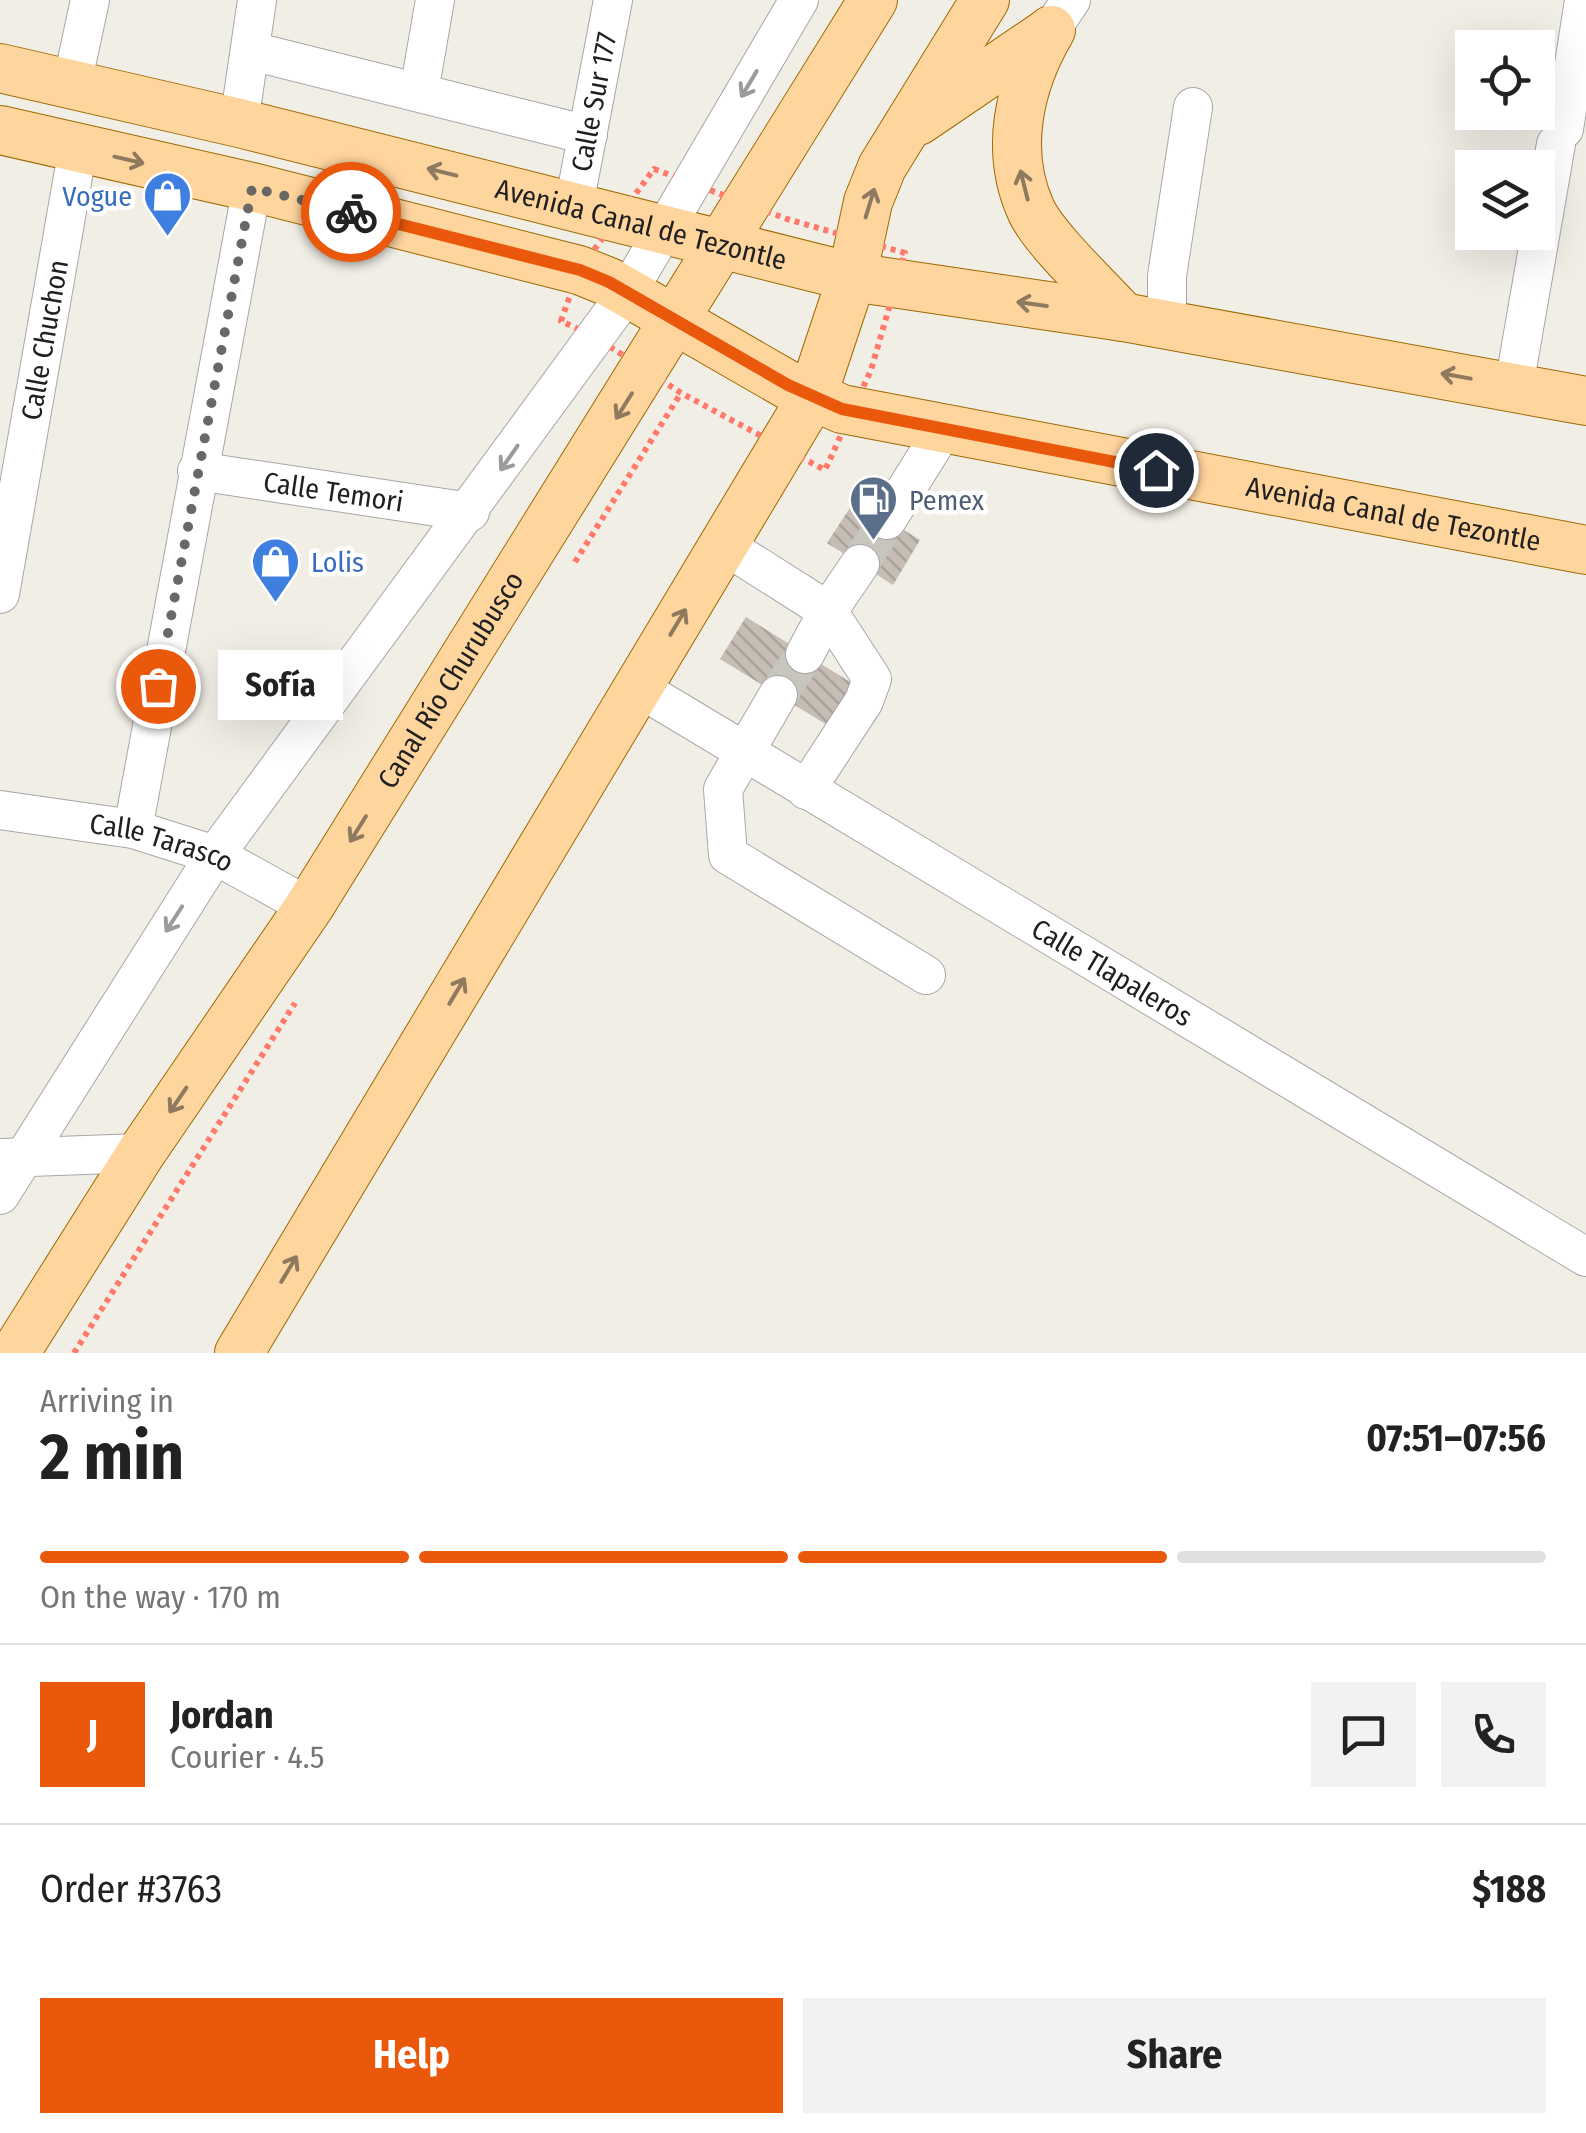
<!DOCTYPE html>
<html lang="en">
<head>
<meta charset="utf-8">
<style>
  :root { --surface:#fff; --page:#f2f2f2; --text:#222; --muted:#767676; --line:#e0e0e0; --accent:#ea580c }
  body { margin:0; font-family:"Fira Sans Condensed",sans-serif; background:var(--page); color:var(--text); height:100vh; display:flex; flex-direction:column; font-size:38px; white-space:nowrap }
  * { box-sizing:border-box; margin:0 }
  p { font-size:32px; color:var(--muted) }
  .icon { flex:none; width:55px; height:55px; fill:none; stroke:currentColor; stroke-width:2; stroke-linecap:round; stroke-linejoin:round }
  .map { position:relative; height:1353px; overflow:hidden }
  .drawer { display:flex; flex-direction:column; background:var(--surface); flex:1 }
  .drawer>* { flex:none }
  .fabs { position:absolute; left:1455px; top:30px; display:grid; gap:20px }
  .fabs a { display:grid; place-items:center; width:100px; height:100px; border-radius:0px; background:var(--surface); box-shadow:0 10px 40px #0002; font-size:50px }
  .pin { position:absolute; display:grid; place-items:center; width:85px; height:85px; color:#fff; margin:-42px; border:5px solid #fff; border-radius:50%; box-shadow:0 2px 10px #0007 }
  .courier { position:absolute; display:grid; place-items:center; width:100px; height:100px; margin:-50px; border:8px solid #ea580c; border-radius:50%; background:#fff; color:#222; box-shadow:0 2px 12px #0007 }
  .bubble { position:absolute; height:70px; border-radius:0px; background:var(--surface); box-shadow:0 10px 40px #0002; font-size:32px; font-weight:700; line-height:70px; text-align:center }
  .headline em { font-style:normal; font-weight:700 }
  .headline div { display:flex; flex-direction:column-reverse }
  .headline { display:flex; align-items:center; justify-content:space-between; height:170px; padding:0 40px }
  h1 { font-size:65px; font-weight:700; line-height:75px }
  .bar { display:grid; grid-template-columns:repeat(4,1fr); gap:15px 10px; align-content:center; height:120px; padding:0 40px }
  .bar i { height:12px; border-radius:8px; background:var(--line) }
  .bar .selected { background:var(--accent) }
  .bar p { grid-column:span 4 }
  .line { display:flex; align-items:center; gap:25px; padding:0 40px; border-top:2px solid var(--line) }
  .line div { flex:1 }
  .round { display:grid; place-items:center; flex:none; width:105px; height:105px; border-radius:0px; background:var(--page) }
  .primary-button { display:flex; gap:20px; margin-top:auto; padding:20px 40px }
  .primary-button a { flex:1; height:115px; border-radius:0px; background:var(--accent); color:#fff; font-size:40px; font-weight:700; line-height:115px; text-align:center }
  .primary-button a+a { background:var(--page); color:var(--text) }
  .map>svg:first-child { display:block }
  .building { fill:url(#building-back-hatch) }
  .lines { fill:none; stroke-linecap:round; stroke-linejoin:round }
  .minor-tunnel { stroke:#c7c5be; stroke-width:38; stroke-dasharray:38 19; stroke-linecap:butt }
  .minor-casing { stroke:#a7a7a7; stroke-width:40 }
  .major-casing { stroke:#9d6900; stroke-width:50 }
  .path { stroke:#ff7a6a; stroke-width:6; stroke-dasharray:5 5; stroke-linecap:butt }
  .minor { stroke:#fff; stroke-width:38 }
  .major { stroke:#ffd59e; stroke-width:48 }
  .oneway { stroke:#9b9b9b }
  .oneway2 { stroke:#907a5f }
  .done { stroke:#696865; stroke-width:10; stroke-dasharray:0 18 }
  .route { stroke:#ea580c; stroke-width:12 }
  .labels { text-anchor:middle; stroke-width:9; stroke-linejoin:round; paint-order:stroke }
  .street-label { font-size:28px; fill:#202020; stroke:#fff }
  .shop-label { font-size:28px; fill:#366cbe; stroke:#fff; text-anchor:end }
  .service-label { font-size:28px; fill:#4e5e75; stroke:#fff; text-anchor:start }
</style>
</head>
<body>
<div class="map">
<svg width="1586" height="1353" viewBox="0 0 1586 1353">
  <defs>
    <pattern id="building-back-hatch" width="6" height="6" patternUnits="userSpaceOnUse" patternTransform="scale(2.5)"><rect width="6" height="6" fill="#c6bdb5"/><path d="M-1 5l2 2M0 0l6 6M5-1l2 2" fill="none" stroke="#aaa29b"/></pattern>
  </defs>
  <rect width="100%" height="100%" fill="#f1eee6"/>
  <g class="building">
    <path d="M 855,500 L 920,540 L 893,585 L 827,543 Z"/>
    <path d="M 746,617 L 858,687 L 832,728 L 720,659 Z"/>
  </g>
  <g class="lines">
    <g class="minor-tunnel">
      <path d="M 860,564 L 887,520"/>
      <path d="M 778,695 L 805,654"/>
    </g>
    <defs>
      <g id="minor">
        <path d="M 1051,30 L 1071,0"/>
        <path d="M 251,51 L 588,135"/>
        <path d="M 72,84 L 90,0"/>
        <path d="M 419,92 L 435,0"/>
        <path d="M 239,123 L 257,0"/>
        <path d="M 1564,129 L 1584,0"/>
        <path id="s1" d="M 574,205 L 613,0"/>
        <path d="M 1167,325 L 1167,276 L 1193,107"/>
        <path d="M 1514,386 L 1556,144"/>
        <path id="s2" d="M 197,471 L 470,512"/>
        <path d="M 887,520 L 943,430"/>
        <path d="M 724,545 L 828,611 L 860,564"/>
        <path id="s3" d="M 0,594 L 78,148"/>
        <path d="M 805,654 L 828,611 L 872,679 L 864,701 L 806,790"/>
        <path id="s4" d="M 639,688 L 1586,1257"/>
        <path d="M 778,695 L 723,789 L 728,855 L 926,975"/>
        <path id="s5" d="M 0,810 L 133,829 L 215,855 L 309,907"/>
        <path d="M 133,829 L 252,187"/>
        <path d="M 2,1158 L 141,1153"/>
        <path d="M 0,1195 L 215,855 L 627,293 L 799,0"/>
      </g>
      <g id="major">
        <path d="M 1051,30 C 1019,84 1004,151 1031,210 C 1044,239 1100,291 1123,317"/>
        <path id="s6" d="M 0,68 L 239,123 L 852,277 L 1123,317 L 1586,401"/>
        <path d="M 918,121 L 1049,32"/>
        <path id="s7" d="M 0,130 L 252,187 L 579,270 L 609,282 L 788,385 L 842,409 L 1586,550"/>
        <path id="s8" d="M 15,1353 L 141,1153 L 309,907 L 873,0"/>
        <path d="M 239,1353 L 812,397 L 852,277 L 868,202 L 882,167 L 985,0"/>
      </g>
    </defs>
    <use href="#minor" class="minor-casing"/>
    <use href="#major" class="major-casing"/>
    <g class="path">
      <path d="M 654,169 L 787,219 L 905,253 L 871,370 L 825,470 L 681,393 L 595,337 L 561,321 L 579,270 Z"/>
      <path d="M 575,562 L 681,393"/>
      <path d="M 74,1353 L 295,1003"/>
    </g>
    <use href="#minor" class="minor"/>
    <use href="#major" class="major"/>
  </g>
  <defs><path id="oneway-shaft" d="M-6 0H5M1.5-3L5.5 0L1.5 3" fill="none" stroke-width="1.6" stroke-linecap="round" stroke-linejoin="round" transform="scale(2.5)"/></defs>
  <g class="oneway">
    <use href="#oneway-shaft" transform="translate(749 84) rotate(121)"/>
    <use href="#oneway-shaft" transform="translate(509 458) rotate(125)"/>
    <use href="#oneway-shaft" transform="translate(174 919) rotate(123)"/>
  </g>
  <g class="oneway2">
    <use href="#oneway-shaft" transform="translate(129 160) rotate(13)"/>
    <use href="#oneway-shaft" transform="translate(442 172) rotate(-166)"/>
    <use href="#oneway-shaft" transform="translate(1024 185) rotate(-104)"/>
    <use href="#oneway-shaft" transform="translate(870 203) rotate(-73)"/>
    <use href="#oneway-shaft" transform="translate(1032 304) rotate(-172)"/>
    <use href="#oneway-shaft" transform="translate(1456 376) rotate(-170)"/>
    <use href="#oneway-shaft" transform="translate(624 406) rotate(122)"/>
    <use href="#oneway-shaft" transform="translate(678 622) rotate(-59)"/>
    <use href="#oneway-shaft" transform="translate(358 829) rotate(122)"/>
    <use href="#oneway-shaft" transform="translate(457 991) rotate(-59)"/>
    <use href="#oneway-shaft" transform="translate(178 1100) rotate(124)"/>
    <use href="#oneway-shaft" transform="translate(289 1269) rotate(-59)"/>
  </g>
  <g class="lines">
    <path class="done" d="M 158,686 L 252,188 L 351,212"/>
    <path class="route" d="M 351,212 L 580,270 L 609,282 L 788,385 L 842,409 L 1156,470"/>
  </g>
  <defs>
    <symbol id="shop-pin" viewBox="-11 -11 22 30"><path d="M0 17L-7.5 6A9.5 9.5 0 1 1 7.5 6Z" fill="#3f7fe0" stroke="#fff"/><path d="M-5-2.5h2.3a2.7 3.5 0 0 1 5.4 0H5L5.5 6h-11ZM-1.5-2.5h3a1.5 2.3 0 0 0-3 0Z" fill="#fff"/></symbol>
    <symbol id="fuel-pin" viewBox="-11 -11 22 30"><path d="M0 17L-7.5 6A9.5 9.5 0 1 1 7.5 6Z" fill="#5c6f8a" stroke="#fff"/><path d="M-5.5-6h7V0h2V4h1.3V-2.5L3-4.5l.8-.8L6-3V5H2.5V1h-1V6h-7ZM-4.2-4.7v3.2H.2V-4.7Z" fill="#fff"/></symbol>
  </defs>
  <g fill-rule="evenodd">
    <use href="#shop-pin" x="140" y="168" width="55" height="75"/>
    <use href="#fuel-pin" x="846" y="472" width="55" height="75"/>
    <use href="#shop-pin" x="248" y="534" width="55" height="75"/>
  </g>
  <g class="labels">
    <g class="street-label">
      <text dy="10" stroke="none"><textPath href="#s1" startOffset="105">Calle Sur 177</textPath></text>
      <text dy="10" stroke="none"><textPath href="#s6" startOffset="660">Avenida Canal de Tezontle</textPath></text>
      <text dy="10" stroke="none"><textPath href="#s3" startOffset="258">Calle Chuchon</textPath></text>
      <text dy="10" stroke="none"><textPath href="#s2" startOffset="138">Calle Temori</textPath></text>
      <text dy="10" stroke="none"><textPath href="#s7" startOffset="1455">Avenida Canal de Tezontle</textPath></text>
      <text dy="10" stroke="none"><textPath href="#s8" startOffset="802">Canal Río Churubusco</textPath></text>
      <text dy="10" stroke="none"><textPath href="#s5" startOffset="165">Calle Tarasco</textPath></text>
      <text dy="10" stroke="none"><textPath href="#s4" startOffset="552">Calle Tlapaleros</textPath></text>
    </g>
    <g class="shop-label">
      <text x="132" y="206">Vogue</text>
      <text x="311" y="572" text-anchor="start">Lolis</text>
    </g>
    <g class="service-label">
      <text x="909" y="510">Pemex</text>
    </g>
  </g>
</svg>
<div class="fabs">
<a><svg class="icon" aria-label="locate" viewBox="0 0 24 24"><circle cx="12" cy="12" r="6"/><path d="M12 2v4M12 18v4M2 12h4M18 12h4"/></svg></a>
<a><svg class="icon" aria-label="layers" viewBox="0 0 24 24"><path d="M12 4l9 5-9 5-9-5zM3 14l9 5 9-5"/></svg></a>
</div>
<div class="pin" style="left:158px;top:686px;background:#ea580c"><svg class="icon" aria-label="bag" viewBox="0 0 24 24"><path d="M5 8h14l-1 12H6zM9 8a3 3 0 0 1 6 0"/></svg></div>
<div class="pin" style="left:1156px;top:470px;background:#1f2937"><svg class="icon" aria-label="home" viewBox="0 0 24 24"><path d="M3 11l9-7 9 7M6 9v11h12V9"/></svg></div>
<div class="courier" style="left:351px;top:212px"><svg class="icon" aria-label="bike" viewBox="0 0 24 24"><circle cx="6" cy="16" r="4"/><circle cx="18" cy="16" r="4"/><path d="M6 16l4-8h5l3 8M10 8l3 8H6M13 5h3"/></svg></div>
<div class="bubble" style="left:218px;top:650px;width:125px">Sofía</div>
</div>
<section class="drawer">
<div class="headline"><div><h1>2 min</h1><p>Arriving in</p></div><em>07:51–07:56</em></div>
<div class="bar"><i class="selected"></i><i class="selected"></i><i class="selected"></i><i></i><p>On the way · 170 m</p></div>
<div class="line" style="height:180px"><b class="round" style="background:var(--accent);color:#fff">J</b><div><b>Jordan</b><p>Courier · 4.5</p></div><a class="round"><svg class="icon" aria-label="chat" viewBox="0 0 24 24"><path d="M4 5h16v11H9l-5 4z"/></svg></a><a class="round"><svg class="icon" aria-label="phone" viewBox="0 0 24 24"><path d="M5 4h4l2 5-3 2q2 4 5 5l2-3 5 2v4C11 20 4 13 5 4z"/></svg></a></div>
<div class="line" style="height:130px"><div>Order #3763</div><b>$188</b></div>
<div class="primary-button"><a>Help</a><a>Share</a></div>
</section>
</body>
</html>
